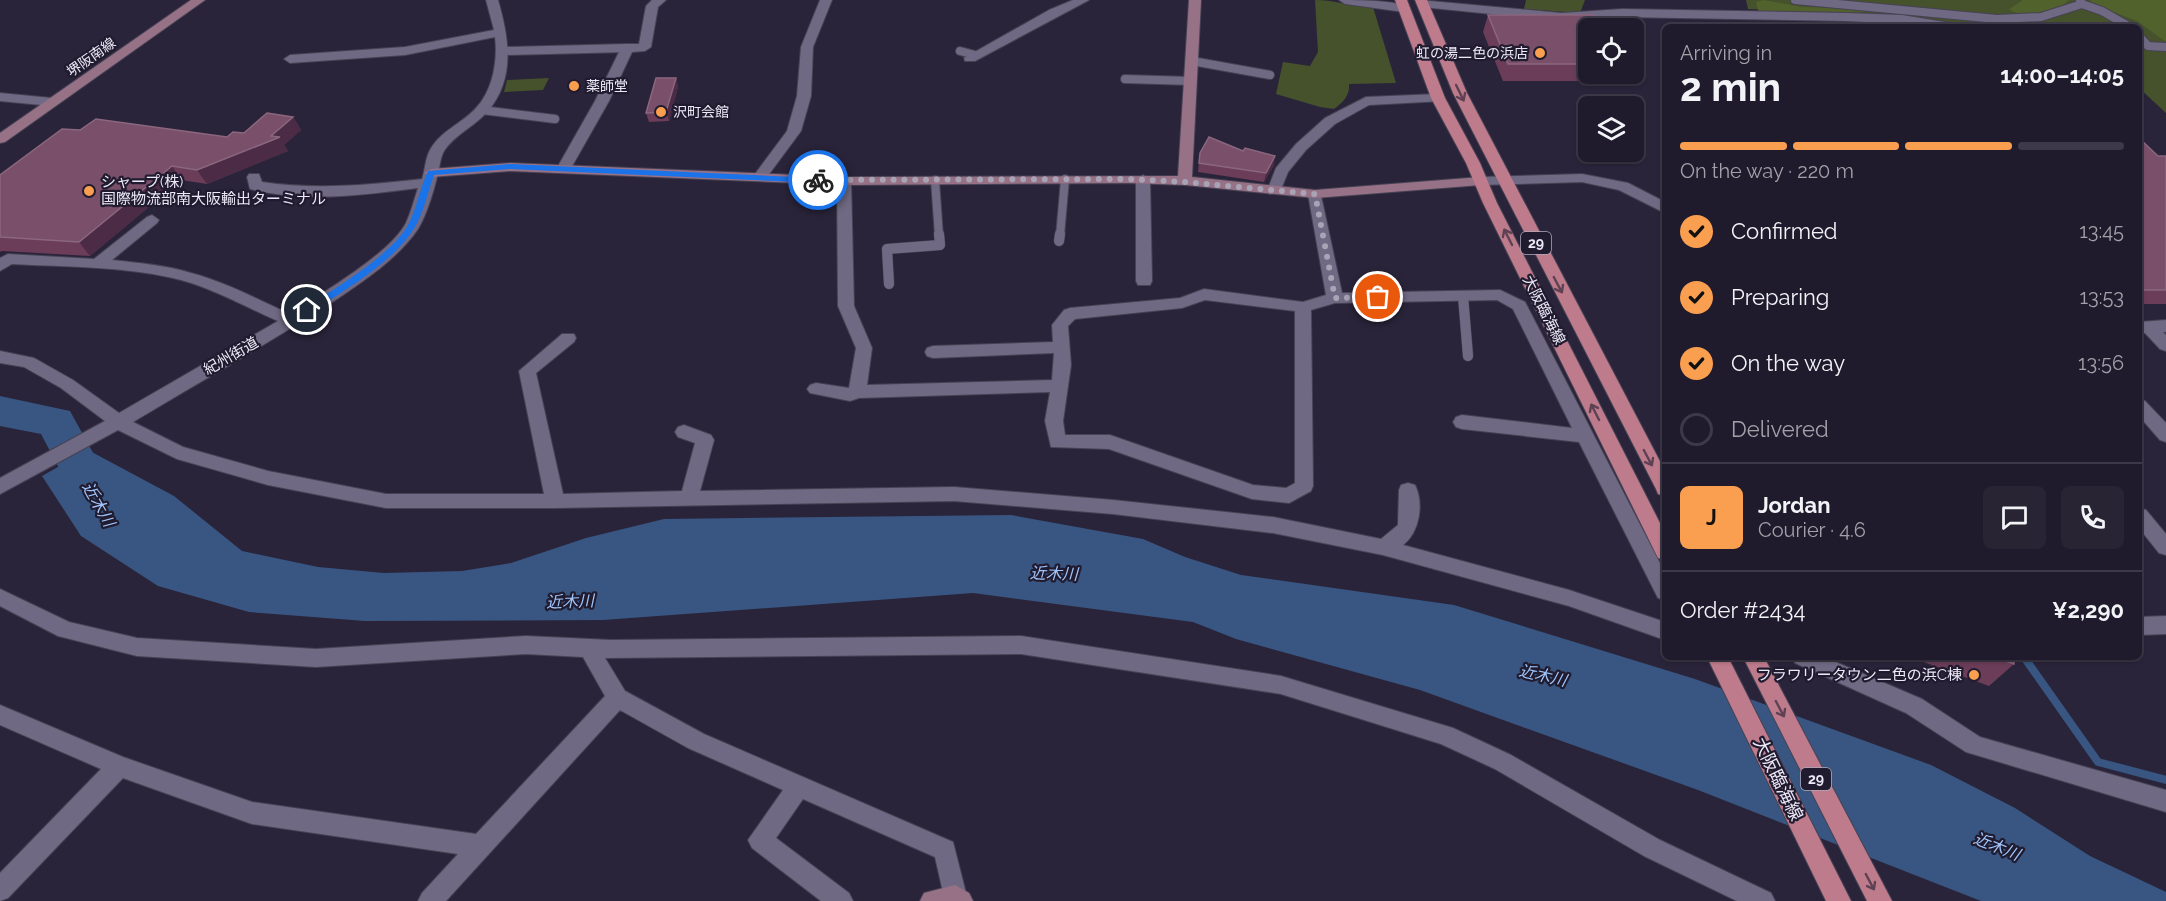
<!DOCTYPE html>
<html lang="en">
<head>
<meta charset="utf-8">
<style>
  :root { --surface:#201b2c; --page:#282434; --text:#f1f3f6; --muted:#a2a1a9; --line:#3d3948; --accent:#fa9f4f }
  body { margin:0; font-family:Raleway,"Noto Sans JP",sans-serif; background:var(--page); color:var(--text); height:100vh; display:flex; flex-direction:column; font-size:22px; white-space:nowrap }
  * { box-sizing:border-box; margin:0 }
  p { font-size:20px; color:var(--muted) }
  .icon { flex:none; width:33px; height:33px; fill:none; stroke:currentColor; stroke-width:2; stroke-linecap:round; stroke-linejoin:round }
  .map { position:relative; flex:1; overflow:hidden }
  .details { position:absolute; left:1662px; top:24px; width:480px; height:636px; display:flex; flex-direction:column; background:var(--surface); border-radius:9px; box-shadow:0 2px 4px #0004,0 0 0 2px var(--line) }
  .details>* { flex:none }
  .buttons { position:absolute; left:1578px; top:18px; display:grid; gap:12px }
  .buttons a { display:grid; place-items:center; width:66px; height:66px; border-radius:9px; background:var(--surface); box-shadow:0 2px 4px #0004,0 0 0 2px var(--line); font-size:30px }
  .pin { position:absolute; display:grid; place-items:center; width:51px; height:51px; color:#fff; margin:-26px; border:3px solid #fff; border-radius:50%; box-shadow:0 2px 6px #0007 }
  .courier { position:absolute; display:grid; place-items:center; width:60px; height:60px; margin:-30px; border:4px solid #1a73e8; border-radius:50%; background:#fff; color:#222; box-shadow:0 2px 8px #0007 }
  .overview em { font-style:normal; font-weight:700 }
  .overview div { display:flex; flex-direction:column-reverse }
  .overview { display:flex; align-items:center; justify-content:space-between; height:102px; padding:0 18px }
  h1 { font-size:39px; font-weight:700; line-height:45px }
  .bar { display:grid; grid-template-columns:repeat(4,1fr); gap:9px 6px; align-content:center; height:72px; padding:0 18px }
  .bar i { height:8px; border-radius:4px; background:var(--line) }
  .bar .on { background:var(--accent) }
  .bar p { grid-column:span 4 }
  .line { display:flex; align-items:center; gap:15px; padding:0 18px; border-top:2px solid var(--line) }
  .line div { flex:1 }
  .round { display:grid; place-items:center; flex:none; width:63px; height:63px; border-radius:9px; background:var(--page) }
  ol { padding:0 18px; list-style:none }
  li { display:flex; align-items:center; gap:18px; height:66px }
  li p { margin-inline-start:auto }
  li .icon { padding:6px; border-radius:50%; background:var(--accent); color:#111; stroke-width:4 }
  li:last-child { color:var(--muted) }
  li i { width:33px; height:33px; border:3px solid var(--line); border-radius:50% }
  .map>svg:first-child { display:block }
  .green { fill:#45522b }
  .forest { fill:#52622c }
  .water { fill:#385681 }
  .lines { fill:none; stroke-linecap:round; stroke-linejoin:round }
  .stream { stroke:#385681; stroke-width:8 }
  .river { fill:#385681; fill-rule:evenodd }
  .lane-far1-casing { stroke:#474254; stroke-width:10 }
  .lane-casing { stroke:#474254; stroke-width:11 }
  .street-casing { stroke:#474254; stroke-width:2 }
  .secondary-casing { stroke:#474254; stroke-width:2 }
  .primary-casing { stroke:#474254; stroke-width:2 }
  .lane-far1 { stroke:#706983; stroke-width:8 }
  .lane { stroke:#706983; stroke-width:10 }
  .street { fill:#706983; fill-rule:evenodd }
  .secondary { fill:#977287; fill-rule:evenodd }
  .primary { fill:#bd7b8b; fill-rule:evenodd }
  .wall { fill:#6b3d58 }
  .shaded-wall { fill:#4b2b45 }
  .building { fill:#794f69; stroke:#8b677f; stroke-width:1.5 }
  .oneway { stroke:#5f4154 }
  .route { fill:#1a73e8 }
  .done { stroke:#a8a3b5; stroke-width:6; stroke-dasharray:0 10.8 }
  .poi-dot { fill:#fa9f4f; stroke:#211b30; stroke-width:2 }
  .labels { text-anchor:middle; stroke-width:4.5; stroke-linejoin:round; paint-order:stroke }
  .far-poi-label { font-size:14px; fill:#ece8f7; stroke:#211b30; text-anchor:start }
  .far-street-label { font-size:14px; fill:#ece8f7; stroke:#211b30 }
  .shield { fill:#211b30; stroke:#afaabb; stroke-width:1.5 }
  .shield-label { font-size:14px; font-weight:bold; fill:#ece8f7 }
  .poi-label { font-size:15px; fill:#ece8f7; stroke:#211b30; text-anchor:start }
  .street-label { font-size:15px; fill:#ece8f7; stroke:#211b30 }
  .water-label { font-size:16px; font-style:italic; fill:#a0c6fd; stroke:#211b30 }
  .near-street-label { font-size:18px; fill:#ece8f7; stroke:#211b30 }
</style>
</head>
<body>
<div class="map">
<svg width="2166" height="901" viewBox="0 0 2166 901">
  <rect width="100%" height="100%" fill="#2a243a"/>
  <g class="green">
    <path d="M 1315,0 C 1335,0 1353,7 1373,7 L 1396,83 L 1349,84 C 1350,96 1343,102 1334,109 L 1320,107 L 1276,94 L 1283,62 L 1310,66 L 1318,52 Z"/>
    <path d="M 1526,0 L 1585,0 L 1580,13 L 1524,9 Z"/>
    <path d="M 1746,0 L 2166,0 L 2166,113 L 2139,88 L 2139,27 L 1972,27 L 1890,15 L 1748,9 Z"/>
    <path d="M 549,78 L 543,90 L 504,92 L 507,80 Z"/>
  </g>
  <g class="forest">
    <path d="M 1764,0 L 1802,7 L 1854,8 L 1865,12 L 1759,13 L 1756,2 Z"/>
    <path d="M 2023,0 L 2069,0 C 2055,15 2025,21 2009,9 Z"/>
    <path d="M 2090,0 L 2166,0 L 2166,42 L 2137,21 L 2093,4 Z"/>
  </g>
  <path class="water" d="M 88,450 L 174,496 L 242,551 L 318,567 L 384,573 L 462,571 L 511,563 L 586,538 L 664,519 L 1011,515 L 1143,539 L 1185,557 L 1241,575 L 1454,605 L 1695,679 L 1931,765 L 2015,808 L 2090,856 L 2166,892 L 2166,901 L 1981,901 L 1698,790 L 1420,690 L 1236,639 L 1193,622 L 973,593 L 603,620 L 365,621 L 249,612 L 158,586 L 81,536 L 42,476 Z"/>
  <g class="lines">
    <path class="stream" d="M 2024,657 L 2098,762 L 2166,780"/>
    <path class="river" d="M 0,396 L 70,411 L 124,509 L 117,521 L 102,526 L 87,521 L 41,434 L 0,426 Z"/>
    <defs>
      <g id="lane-far1">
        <path d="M 1795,0 L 1997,19 L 2041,17 L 2082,4 L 2080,0"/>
        <path d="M 2082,4 L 2102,11 L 2130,27"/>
        <path d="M 2139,36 L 2148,46 L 2166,47"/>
        <path d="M 503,51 L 627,48"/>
        <path d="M 960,51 L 975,55"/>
        <path d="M 1192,61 L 1270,75"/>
        <path d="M 1125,79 L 1191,81"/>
        <path d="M 482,110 L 555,119"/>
        <path d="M 935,180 L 939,236"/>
        <path d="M 1060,236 L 1065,179"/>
      </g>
      <g id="lane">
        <path d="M 1059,241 L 1060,234"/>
        <path d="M 889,284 L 887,249 L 940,245 L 939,234"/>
        <path d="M 1463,296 L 1468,356"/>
      </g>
      <g id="street">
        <path d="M 486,0 L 498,0 C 509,38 516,79 487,112 C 474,127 455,134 444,151 C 440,158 440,166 438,173 C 434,190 427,214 418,229 C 396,261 359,284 328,305 C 264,346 198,383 133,422 L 183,447 L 268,471 L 386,494 L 544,494 L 519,371 L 562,334 L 574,334 L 576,338 L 574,342 L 536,373 L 563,494 L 682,491 L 695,443 L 678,437 L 675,432 L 678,427 L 684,425 L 711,435 L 714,440 L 700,491 L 954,487 L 1113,500 L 1273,517 L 1381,539 L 1398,525 L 1399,490 L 1401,485 L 1408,483 L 1415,485 C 1424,503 1420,532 1403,545 L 1569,590 L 1665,622 L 1665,640 L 1569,606 L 1383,555 L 1273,533 L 1113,514 L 954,501 L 555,508 L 386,508 L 268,485 L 177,459 L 118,430 L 0,494 L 0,478 L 105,421 L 61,388 L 24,367 L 0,363 L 0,351 L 34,358 L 73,380 L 119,413 L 278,321 C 246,307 214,289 181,280 C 126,266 67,267 12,264 L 0,271 L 0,258 L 8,254 L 94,259 L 147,217 L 152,215 L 159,220 L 157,223 L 112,260 C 138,263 165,265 191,273 C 225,282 257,299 290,314 C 319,295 391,253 406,223 C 411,212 414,200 418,188 C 364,195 304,203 250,189 L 247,177 L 249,174 L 259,174 L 262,182 C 315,190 368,185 422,179 C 425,171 425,160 429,152 C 439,131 462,124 476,108 C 493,90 498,60 495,37 L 405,55 L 290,63 L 284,59 L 290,55 L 405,47 L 494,30 Z"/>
        <path d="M 652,0 L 666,0 L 658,7 L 651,47 L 645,51 L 632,52 L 609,101 L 571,168 L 569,171 L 559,171 L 557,168 L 595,101 L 621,48 L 627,44 L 639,44 L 646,6 Z"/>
        <path d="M 820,0 L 832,0 L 813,47 L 811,96 L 801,131 L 764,181 L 754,181 L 752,178 L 787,131 L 797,96 L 801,47 Z"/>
        <path d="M 1073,0 L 1089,0 L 975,61 L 965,61 L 964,58 L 1049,10 Z"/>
        <path d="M 1339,0 C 1356,0 1398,0 1410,8 L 1404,12 L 1345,4 Z"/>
        <path d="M 1419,0 L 1562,13 L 1622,9 L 1847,13 L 1902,15 L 1951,23 L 1957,27 L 1847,21 L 1622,17 L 1562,21 L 1422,7 L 1416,3 Z"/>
        <path d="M 0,93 L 52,98 L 59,102 L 52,106 L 0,101 Z"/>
        <path d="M 1438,94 L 1443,95 L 1445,98 L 1443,101 L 1369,105 L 1335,124 L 1306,150 L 1288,172 L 1279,194 L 1269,194 L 1267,191 L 1276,168 L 1296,144 L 1325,118 L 1366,97 Z"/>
        <path d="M 1582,174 L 1628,183 L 1665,202 L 1665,213 L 1619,190 L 1582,182 L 1481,185 L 1474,181 L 1481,177 Z"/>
        <path d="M 1143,175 L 1150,179 L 1152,281 L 1150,285 L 1138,285 L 1136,281 L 1136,179 Z"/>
        <path d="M 844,177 L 851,181 L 854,306 L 872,348 L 867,385 L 1052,380 L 1054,353 L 933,358 L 927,356 L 925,352 L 927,348 L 933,346 L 1053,342 L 1052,325 L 1064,310 L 1070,308 L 1180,298 L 1204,289 L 1303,302 L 1326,295 L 1308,194 L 1315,190 L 1320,191 L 1342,293 L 1500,290 L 1525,302 L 1665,573 L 1665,600 L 1658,598 L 1579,442 L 1462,429 L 1456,427 L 1453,422 L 1456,417 L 1462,415 L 1572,428 L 1513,309 L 1497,300 L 1335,303 L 1311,310 L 1313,486 L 1311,491 L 1289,503 L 1252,499 L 1109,449 L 1051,447 L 1045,421 L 1050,392 L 859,398 L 850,401 L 810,393 L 807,389 L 810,385 L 816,383 L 849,388 L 856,348 L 838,306 L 837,181 ZM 1205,300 L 1295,311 L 1295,483 L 1286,488 L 1253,485 L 1110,435 L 1065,435 L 1063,421 L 1071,365 L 1068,326 L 1075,319 L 1182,308 Z"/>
        <path d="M 2166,320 L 2166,332 L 2163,332 L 2166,335 L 2166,351 L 2160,349 L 2145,333 L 2139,334 L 2139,322 Z"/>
        <path d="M 2139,399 L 2145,401 L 2166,423 L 2166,442 L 2160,440 L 2139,416 Z"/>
        <path d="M 2139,508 L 2146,510 L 2166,534 L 2166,555 L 2159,553 L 2139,528 Z"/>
        <path d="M 0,589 L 69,622 L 137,638 L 316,649 L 526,636 L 611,640 L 1021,636 L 1281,676 L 1453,728 L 1511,755 L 1660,840 L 1771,893 L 1775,901 L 1737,901 L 1644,856 L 1495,769 L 1441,744 L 1281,694 L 1021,654 L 605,658 L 625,691 L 704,734 L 953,842 L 967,897 L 965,901 L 945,901 L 935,857 L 803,799 L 776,838 L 849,893 L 853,901 L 821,901 L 752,848 L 748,840 L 783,790 L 688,748 L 620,710 L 446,901 L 418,901 L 422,893 L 458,854 L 252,824 L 123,778 L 8,898 L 0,901 L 0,873 L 101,769 L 0,725 L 0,705 L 123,757 L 252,802 L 476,834 L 605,696 L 583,657 L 526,654 L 316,667 L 137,656 L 58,636 L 0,606 Z"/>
        <path d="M 2166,616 L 2166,634 L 2139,635 L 2139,617 Z"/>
        <path d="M 1792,657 L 1824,657 L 1922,699 L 1980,737 L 2166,790 L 2166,812 L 1966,752 L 1906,713 L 1795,663 Z"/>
      </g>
      <g id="secondary">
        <path d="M 191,0 L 205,0 L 5,142 L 0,143 L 0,133 Z"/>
        <path d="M 1189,0 L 1201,0 L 1192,177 L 1315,190 L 1481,177 L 1488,181 L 1481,185 L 1315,198 L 1185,185 L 1128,183 L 846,185 L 510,171 L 431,177 L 424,173 L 431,169 L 510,163 L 846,177 L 1178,176 Z"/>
        <path d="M 955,885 L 969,893 L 973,901 L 920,901 L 924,893 Z"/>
      </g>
      <g id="primary">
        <path d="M 1395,0 L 1407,0 L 1445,98 L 1480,163 L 1497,203 L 1665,533 L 1665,560 L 1658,558 L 1655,552 L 1483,203 L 1466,163 L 1431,98 Z"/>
        <path d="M 1415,0 L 1427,0 L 1467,93 L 1665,471 L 1665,496 L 1658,494 L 1656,489 L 1453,93 Z"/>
        <path d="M 1707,657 L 1728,657 L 1851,901 L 1826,901 Z"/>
        <path d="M 1743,657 L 1764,657 L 1892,901 L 1867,901 Z"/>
      </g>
    </defs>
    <use href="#lane-far1" class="lane-far1-casing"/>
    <use href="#lane" class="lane-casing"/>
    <use href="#street" class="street-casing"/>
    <use href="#secondary" class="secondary-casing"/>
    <use href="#primary" class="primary-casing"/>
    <use href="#lane-far1" class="lane-far1"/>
    <use href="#lane" class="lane"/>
    <use href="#street" class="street"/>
    <use href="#secondary" class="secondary"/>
    <use href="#primary" class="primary"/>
  </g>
  <g class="wall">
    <path d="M 1488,15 L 1588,28 L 1588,74 L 1616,74 L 1613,81 L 1503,81 L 1483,32 Z"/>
    <path d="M 676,78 L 678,87 L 669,121 L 649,122 L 646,113 Z"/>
    <path d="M 293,117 L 301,130 L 284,145 L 288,151 L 207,184 L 181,180 L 90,256 L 2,251 L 0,252 L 0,175 L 227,137 L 244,133 Z"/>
    <path d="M 2139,140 L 2158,156 L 2166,156 L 2166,304 L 2139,304 Z"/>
    <path d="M 1200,153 L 1274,165 L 1264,182 L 1198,172 Z"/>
    <path d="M 1910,657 L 2014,657 L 2014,664 L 1989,686 Z"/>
  </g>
  <g class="shaded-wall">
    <path d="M 676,78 L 678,87 L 669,121 L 666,112 Z"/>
    <path d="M 293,117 L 301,130 L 284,145 L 288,151 L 207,184 L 197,170 L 271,136 Z"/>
    <path d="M 1275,156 L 1274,165 L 1264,182 L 1266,173 Z"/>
    <path d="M 172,166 L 181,180 L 90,256 L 79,242 Z"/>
  </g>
  <g class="building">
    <path d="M 1488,15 L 1594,15 L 1601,28 L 1588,28 L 1588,64 L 1508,64 Z"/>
    <path d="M 656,78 L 676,78 L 666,112 L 646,113 Z"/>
    <path d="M 267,113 L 293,117 L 271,136 L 280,137 L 197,170 L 172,166 L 79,242 L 0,237 L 0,175 L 62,129 L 80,130 L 96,119 L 227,137 L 233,132 L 244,133 Z"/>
    <path d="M 1209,137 L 1243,151 L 1245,148 L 1275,156 L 1266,173 L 1199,163 L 1200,153 Z"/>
    <path d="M 2139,140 L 2141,140 L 2158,156 L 2166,156 L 2166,290 L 2139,290 Z"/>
    <path d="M 1995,657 L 2014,657 L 2014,664 Z"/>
  </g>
  <defs><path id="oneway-shaft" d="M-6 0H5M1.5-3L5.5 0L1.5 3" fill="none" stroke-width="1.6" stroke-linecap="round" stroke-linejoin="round" transform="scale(1.5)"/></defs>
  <g class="oneway">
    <use href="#oneway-shaft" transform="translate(1460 93) rotate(64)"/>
    <use href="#oneway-shaft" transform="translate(1508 237) rotate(-117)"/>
    <use href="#oneway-shaft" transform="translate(1558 285) rotate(62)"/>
    <use href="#oneway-shaft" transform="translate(1595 412) rotate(-117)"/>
    <use href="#oneway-shaft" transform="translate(1648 458) rotate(62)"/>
    <use href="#oneway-shaft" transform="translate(1780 709) rotate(62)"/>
    <use href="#oneway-shaft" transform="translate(1870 882) rotate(62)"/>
  </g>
  <path class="route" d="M 510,164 L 818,178 L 821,180 L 818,183 L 510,169 L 434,175 C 428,191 424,212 415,227 C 393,263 344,290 310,313 L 304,313 L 304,308 C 333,290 394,254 409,223 C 417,207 420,188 428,171 Z"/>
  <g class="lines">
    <path class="done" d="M 818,180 L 1128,179 L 1185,182 L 1315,194 L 1335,298 L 1378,297"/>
  </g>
  <g class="poi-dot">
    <circle cx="1540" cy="53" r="6"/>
    <circle cx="574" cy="86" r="6"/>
    <circle cx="661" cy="112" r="6"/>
    <circle cx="89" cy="191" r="6"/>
    <circle cx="1974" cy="675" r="6"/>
  </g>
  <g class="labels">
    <g class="far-poi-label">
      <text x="1528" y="58" text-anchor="end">虹の湯二色の浜店</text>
      <text x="586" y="91">薬師堂</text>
      <text x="673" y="117">沢町会館</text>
    </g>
    <g class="far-street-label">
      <text transform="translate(91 57) rotate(-35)" y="5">堺阪南線</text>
    </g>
    <g class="shield">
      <rect x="1521" y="232" width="30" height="22" rx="4.5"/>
      <rect x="1801" y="768" width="30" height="22" rx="4.5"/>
    </g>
    <g class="shield-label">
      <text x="1536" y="248">29</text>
      <text x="1816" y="784">29</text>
    </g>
    <g class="poi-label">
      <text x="101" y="187">シャープ(株)<tspan x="101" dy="17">国際物流部南大阪輸出ターミナル</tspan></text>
      <text x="1962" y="680" text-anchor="end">フラワリータウン二色の浜C棟</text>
    </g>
    <g class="street-label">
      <text transform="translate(1544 310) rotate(63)" y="5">大阪臨海線</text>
      <text transform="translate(231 356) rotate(-30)" y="5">紀州街道</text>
    </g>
    <g class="water-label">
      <text transform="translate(99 504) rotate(61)" y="6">近木川</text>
      <text transform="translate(1054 573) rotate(2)" y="6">近木川</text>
      <text transform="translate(570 601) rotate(-2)" y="6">近木川</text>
      <text transform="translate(1543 675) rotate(13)" y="6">近木川</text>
      <text transform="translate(1997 846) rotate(22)" y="6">近木川</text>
    </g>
    <g class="near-street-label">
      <text transform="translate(1778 779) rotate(64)" y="6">大阪臨海線</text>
    </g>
  </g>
</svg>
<div class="buttons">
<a><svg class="icon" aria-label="locate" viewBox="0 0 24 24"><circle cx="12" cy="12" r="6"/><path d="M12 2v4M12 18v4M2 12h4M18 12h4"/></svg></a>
<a><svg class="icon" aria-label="layers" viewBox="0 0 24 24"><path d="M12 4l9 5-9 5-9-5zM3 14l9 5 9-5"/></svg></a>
</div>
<div class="pin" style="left:1378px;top:297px;background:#ea580c"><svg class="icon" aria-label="bag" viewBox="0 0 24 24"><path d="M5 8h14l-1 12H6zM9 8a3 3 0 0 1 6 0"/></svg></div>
<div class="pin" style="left:307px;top:310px;background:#1f2937"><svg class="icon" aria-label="home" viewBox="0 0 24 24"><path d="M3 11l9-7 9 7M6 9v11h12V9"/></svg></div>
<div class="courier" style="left:818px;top:180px"><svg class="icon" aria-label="bike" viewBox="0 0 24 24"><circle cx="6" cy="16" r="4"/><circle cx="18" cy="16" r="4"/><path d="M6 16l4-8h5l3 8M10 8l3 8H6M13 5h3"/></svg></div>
<section class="details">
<div class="overview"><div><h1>2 min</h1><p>Arriving in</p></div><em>14:00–14:05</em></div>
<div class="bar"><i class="on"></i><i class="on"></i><i class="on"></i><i></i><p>On the way · 220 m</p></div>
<ol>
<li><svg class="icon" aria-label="check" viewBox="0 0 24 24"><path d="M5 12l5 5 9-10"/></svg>Confirmed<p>13:45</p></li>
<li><svg class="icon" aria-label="check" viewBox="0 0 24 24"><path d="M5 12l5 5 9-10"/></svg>Preparing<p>13:53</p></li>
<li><svg class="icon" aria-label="check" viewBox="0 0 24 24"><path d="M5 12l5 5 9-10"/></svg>On the way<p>13:56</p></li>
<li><i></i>Delivered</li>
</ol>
<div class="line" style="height:108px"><b class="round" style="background:var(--accent);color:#111">J</b><div><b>Jordan</b><p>Courier · 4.6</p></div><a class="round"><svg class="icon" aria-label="chat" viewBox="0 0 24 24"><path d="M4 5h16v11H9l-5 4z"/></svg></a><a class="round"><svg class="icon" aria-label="phone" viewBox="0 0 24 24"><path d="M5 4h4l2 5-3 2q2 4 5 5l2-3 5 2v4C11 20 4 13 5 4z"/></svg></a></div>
<div class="line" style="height:78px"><div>Order #2434</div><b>¥2,290</b></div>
</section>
</div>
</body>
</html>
